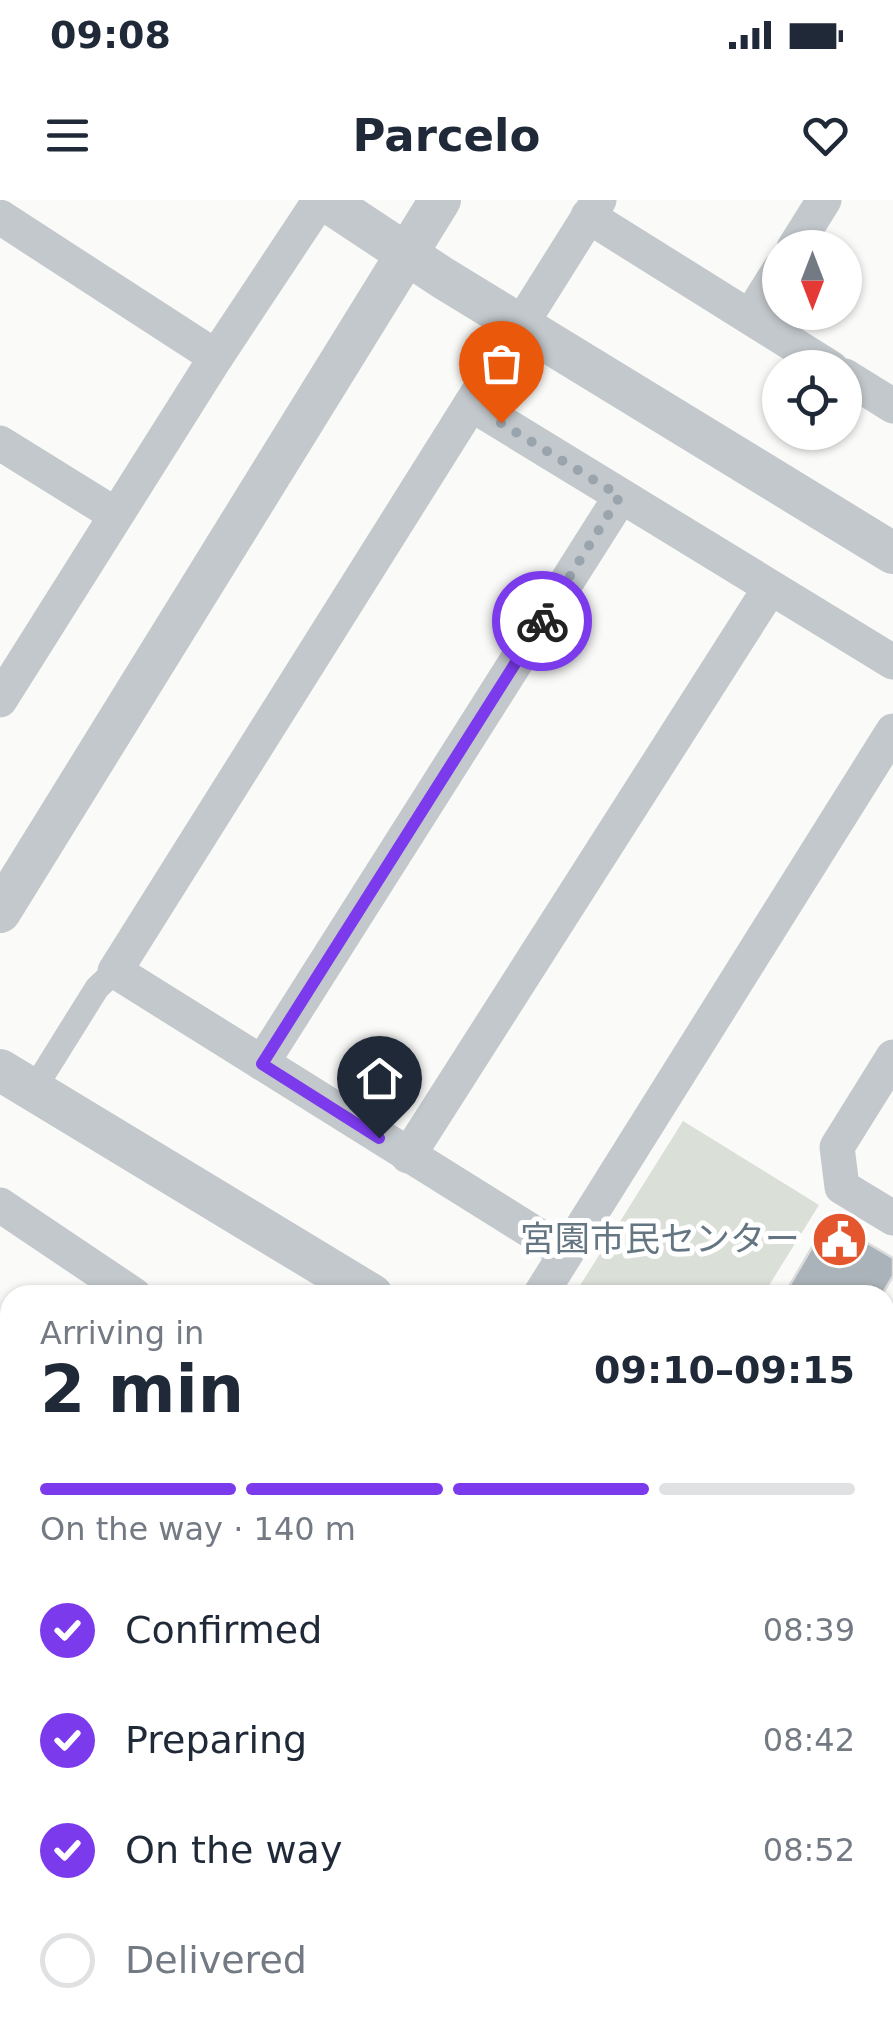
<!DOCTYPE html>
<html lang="en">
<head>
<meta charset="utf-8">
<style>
  :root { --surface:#fff; --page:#f6f6f7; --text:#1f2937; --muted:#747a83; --line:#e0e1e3; --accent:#7c3aed }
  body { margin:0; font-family:"DejaVu Sans","Noto Sans JP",sans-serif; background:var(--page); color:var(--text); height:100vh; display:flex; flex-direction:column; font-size:38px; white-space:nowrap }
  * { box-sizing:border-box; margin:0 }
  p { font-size:32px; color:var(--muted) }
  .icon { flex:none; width:55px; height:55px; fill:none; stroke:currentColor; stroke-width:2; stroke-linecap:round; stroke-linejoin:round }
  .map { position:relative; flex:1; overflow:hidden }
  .drawer { position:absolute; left:0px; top:1085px; width:895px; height:752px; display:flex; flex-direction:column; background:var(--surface); border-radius:30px 30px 0 0; box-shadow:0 2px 8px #0004 }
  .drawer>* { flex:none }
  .needle { width:65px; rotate:180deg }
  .controls { position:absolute; left:762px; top:30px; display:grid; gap:20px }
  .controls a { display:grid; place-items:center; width:100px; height:100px; border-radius:50%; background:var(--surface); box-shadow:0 2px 8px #0004; font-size:50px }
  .pin { position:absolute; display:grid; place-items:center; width:85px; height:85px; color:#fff; margin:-102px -42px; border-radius:50% 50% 50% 0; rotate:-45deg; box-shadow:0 0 10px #0007 }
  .pin .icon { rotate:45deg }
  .courier { position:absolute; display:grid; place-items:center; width:100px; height:100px; margin:-50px; border:8px solid #7c3aed; border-radius:50%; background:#fff; color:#222; box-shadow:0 2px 12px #0007 }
  .headline em { font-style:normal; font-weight:600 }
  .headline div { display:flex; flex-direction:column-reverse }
  .headline { display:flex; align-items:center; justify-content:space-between; height:170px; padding:0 40px }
  h1 { font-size:65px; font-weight:600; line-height:75px }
  .bar { display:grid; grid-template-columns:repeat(4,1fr); gap:15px 10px; align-content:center; height:120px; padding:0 40px }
  .bar i { height:12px; border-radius:8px; background:var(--line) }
  .bar .active { background:var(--accent) }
  .bar p { grid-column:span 4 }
  ol { padding:0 40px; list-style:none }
  li { display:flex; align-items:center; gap:30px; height:110px }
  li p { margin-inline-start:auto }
  li .icon { padding:10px; border-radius:50%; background:var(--accent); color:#fff; stroke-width:4 }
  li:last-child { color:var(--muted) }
  li i { width:55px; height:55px; border:5px solid var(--line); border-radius:50% }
  .status { display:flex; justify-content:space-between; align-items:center; height:70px; padding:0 50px; background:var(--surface); direction:ltr }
  .status svg { height:28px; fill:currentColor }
  header { display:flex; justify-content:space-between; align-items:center; height:130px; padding:0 40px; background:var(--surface); font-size:45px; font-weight:600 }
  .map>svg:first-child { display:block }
  .built { fill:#e8e9e9 }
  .green { fill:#dadfd7 }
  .building { fill:#aab3b9; stroke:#dcdcda; stroke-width:2.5 }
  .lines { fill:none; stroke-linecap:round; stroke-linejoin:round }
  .pedestrian { stroke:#c3c8cc; stroke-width:25 }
  .minor { stroke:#c3c8cc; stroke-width:35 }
  .tertiary { stroke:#c3c8cc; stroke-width:42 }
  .done { stroke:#99a4ac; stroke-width:10; stroke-dasharray:0 18 }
  .route { stroke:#7c3aed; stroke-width:12 }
  .labels { text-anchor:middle; stroke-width:10; stroke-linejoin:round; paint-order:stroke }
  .poi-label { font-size:35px; fill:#657683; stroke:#fff; text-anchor:end }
</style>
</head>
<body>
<div class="status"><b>09:08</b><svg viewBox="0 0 49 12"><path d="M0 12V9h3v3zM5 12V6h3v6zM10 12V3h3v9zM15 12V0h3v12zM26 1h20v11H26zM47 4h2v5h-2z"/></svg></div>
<header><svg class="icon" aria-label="menu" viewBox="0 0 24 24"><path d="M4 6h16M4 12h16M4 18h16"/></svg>Parcelo<svg class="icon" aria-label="heart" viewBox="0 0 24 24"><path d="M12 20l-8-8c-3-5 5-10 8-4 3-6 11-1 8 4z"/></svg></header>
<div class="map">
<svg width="893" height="1836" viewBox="0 0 893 1836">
  <rect width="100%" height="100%" fill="#fafaf8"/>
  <path class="built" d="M 885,1449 L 893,1453 L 893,1836 L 105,1836 L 111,1828 L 885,1828 Z"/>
  <g class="green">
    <path d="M 683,921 L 819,1005 L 763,1095 L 574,1095 Z"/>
    <path d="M 10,1357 L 10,1427 L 0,1421 L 0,1374 Z"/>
    <path d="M 115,1828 L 312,1828 L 326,1836 L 109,1836 Z"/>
  </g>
  <g class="building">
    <path d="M 828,1020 L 893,1058 L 893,1076 L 882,1095 L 784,1095 Z"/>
    <path d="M 885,1111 L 893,1116 L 893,1166 L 885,1179 Z"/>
    <path d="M 483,1828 L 547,1828 L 542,1836 L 478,1836 Z"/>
    <path d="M 633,1828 L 683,1828 L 694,1834 L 698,1828 L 790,1828 L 784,1836 L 628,1836 Z"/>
  </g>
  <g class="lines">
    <path class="pedestrian" d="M 44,873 L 97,788 L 115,771"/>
    <g class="minor">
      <path d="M 588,16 L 831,168"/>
      <path d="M 0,17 L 216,157"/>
      <path d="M 794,48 L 824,0"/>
      <path d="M 750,117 L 780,69"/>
      <path d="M 845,176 L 893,206"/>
      <path d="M 471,204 L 893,462"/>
      <path d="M 0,243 L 116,315"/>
      <path d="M 0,500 L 216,157 L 320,0"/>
      <path d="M 893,857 L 837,947 L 842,987 L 893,1018"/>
      <path d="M 262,863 L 621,296"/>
      <path d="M 408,956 L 770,388"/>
      <path d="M 0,1005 L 134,1095"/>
      <path d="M 566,1053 L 115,771 L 599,0"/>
      <path d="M 540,1095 L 893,531"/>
      <path d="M 0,1334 L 10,1318"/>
      <path d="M 0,1442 L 10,1448"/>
      <path d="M 74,1836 L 79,1828"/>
    </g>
    <g class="tertiary">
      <path d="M 325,0 L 443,78 L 893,353"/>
      <path d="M 0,712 L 440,0"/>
      <path d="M 0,870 L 372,1095"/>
      <path d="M 885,1405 L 893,1410"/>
    </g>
  </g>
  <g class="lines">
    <path class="done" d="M 501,223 L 620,296 L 542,421"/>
    <path class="route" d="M 379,938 L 262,864 L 542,421"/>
  </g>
  <defs>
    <symbol id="civic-disc" viewBox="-11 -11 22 22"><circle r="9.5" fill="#e4572e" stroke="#fff"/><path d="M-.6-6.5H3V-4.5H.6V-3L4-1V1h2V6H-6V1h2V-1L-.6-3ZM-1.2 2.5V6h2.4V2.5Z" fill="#fff"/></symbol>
  </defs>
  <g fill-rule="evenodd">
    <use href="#civic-disc" x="808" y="1008" width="63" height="63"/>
  </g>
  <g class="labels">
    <g class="poi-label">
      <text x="800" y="1051">宮園市民センター</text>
    </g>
  </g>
</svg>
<div class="controls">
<a><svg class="needle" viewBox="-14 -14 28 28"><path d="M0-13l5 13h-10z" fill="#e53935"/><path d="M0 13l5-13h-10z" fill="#747a83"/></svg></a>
<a><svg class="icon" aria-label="locate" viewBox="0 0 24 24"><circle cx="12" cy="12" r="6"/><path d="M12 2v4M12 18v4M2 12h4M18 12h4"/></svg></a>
</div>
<div class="pin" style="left:501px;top:223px;background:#ea580c"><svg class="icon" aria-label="bag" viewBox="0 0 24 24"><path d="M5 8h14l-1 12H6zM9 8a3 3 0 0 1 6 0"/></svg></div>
<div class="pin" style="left:379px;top:938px;background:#1f2937"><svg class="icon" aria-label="home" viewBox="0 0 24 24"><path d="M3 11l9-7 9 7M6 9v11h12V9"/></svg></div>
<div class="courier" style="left:542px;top:421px"><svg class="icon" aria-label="bike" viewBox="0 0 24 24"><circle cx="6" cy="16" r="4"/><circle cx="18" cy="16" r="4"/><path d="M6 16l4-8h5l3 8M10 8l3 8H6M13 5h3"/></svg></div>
<section class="drawer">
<div class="headline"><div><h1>2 min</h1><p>Arriving in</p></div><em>09:10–09:15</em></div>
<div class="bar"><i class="active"></i><i class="active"></i><i class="active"></i><i></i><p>On the way · 140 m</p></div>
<ol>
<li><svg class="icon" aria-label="check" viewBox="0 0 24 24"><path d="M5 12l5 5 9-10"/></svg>Confirmed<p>08:39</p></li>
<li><svg class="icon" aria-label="check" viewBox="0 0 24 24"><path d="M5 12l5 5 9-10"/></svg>Preparing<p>08:42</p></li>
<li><svg class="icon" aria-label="check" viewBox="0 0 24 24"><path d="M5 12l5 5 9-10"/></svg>On the way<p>08:52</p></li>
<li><i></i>Delivered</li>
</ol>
</section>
</div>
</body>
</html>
